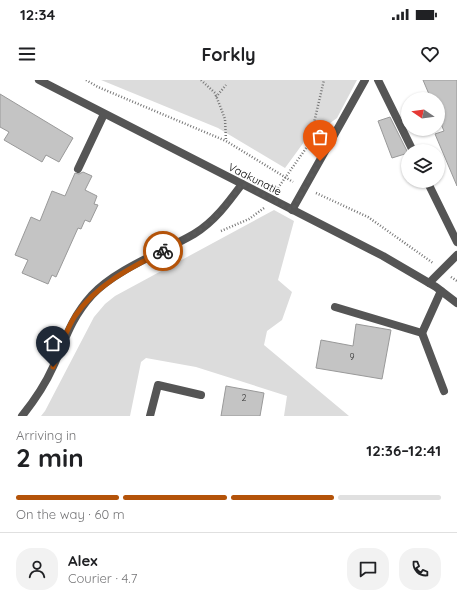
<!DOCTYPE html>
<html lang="en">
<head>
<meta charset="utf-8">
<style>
  :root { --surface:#fff; --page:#f2f2f2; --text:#202124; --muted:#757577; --line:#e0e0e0; --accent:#b45309 }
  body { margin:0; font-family:Quicksand,sans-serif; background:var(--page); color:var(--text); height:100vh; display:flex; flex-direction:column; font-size:15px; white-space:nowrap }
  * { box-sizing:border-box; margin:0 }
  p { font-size:13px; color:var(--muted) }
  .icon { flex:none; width:22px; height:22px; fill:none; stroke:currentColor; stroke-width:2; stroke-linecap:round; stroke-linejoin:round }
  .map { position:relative; height:336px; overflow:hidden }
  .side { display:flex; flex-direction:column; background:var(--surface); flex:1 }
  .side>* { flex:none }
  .needle { width:26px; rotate:283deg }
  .buttons { position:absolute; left:401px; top:12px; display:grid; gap:8px }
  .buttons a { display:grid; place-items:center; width:44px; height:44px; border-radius:50%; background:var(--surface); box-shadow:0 1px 3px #0004; font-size:20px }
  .pin { position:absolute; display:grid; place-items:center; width:34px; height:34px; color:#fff; margin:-41px -17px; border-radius:50% 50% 50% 0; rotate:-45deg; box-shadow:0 0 4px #0007 }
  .pin .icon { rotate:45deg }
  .courier { position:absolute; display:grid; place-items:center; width:40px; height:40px; margin:-20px; border:3px solid #b45309; border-radius:50%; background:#fff; color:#222; box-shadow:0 1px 5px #0007 }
  .head em { font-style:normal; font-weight:700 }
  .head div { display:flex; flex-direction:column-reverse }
  .head { display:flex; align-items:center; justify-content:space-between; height:68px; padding:0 16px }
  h1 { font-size:26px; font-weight:700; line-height:30px }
  .bar { display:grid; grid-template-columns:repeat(4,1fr); gap:6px 4px; align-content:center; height:48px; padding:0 16px }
  .bar i { height:5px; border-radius:3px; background:var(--line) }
  .bar .on { background:var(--accent) }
  .bar p { grid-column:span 4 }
  .line { display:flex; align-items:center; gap:10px; padding:0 16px; border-top:1px solid var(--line) }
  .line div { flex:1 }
  .round { display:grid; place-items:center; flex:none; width:42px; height:42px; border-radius:16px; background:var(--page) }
  .status { display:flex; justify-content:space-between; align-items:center; height:28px; padding:0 20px; background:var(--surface); direction:ltr }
  .status svg { height:11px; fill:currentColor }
  header { display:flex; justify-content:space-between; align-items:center; height:52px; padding:0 16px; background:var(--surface); font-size:18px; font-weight:700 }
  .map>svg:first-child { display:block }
  .green { fill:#dcdcdc }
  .building { fill:#c4c4c4; stroke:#999 }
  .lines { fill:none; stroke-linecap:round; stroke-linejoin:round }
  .path { stroke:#777; stroke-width:2.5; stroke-dasharray:1 2; stroke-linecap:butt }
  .service { stroke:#555; stroke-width:8 }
  .minor { stroke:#555; stroke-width:8 }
  .tertiary { stroke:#555; stroke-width:8 }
  .done { stroke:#595959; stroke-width:4; stroke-dasharray:0 7.2 }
  .route { stroke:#b45309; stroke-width:5 }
  .labels { text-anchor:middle; stroke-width:3; stroke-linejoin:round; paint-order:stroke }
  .number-label { font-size:9px; fill:#313131 }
  .street-label { font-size:11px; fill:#000; stroke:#fff }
</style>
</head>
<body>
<div class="status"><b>12:34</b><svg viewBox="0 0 49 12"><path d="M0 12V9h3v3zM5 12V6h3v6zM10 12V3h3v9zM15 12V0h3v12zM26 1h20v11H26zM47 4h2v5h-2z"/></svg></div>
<header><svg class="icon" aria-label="menu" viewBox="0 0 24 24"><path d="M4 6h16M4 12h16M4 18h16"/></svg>Forkly<svg class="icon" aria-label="heart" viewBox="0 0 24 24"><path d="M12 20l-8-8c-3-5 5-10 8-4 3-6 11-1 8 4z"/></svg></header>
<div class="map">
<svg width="457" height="336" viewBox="0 0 457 336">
  <rect width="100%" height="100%" fill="#fff"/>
  <g class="green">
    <path d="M 101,0 L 357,0 L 337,38 L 304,62 L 285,88 L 218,48 Z"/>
    <path d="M 274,130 L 294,141 L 278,200 L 292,212 L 282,240 L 267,251 L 264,265 L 349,336 L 284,336 L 287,316 L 196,287 L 146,278 L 141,282 L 130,336 L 41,336 L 45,331 L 94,237 L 105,224 L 115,216 Z"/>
  </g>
  <g class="building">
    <path d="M 423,0 L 457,0 L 457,106 L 435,54 L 444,51 L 438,37 L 438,19 L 431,19 Z"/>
    <path d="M 0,14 L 73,58 L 59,82 L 46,75 L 42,82 L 4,60 L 9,52 L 0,47 Z"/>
    <path d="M 390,37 L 408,73 L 392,78 L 378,41 Z"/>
    <path d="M 83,92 L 92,96 L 85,110 L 97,116 L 94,124 L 98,125 L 90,142 L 85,140 L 81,149 L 78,148 L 56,197 L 52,195 L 48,204 L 22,193 L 28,180 L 15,175 L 31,137 L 40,141 L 52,111 L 65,116 L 75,93 L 79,94 Z"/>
    <path d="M 356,244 L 391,250 L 382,299 L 316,288 L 321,260 L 353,266 Z"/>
    <path d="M 226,306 L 264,313 L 260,336 L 221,336 Z"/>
  </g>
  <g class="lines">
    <g class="path">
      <path d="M 86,0 L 98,7 L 226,61 L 293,102"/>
      <path d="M 201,0 L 215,13 L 225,39 L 226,61"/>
      <path d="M 216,17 L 226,5"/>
      <path d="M 278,108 L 309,64 L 324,0"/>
      <path d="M 316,113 L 368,137 L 433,183"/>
      <path d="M 221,151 L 249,139 L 264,128"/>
      <path d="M 451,197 L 457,201"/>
    </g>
    <g class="service">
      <path d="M 378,0 L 413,71"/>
      <path d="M 78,89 L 104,34"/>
      <path d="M 427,101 L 457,162"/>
      <path d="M 429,203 L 457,175"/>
      <path d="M 335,227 L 422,253 L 441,211"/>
      <path d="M 422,253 L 444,311"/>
      <path d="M 150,336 L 158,305 L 201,315"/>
    </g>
    <g class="minor">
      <path d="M 292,130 L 365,0"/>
      <path d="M 22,336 C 34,321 45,305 53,287 C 65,260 71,238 92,215 C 116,189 163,172 194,154 C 214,142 228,123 242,104"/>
    </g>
    <path class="tertiary" d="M 39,0 L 383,176 L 436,207 L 457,223"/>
  </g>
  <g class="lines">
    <path class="done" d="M 163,171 C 179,162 196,154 210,142 C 223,131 232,117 242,104 L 292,130 L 320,81"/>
    <path class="route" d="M 53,287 C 59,271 65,252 75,236 C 96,205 130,188 163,171"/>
  </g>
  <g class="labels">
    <g class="number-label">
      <text x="352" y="280">9</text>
      <text x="244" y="321">2</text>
    </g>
    <g class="street-label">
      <text transform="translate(255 99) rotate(27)" y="4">Vaakunatie</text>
    </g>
  </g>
</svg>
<div class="buttons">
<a><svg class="needle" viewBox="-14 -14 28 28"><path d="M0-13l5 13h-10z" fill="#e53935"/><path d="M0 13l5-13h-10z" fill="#757577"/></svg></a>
<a><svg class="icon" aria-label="layers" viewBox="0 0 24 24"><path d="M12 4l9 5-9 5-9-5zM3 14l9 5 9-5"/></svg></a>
</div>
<div class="pin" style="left:320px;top:81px;background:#ea580c"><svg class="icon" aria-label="bag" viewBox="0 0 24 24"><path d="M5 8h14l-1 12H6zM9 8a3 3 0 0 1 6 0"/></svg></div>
<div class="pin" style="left:53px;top:287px;background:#1f2937"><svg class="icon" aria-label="home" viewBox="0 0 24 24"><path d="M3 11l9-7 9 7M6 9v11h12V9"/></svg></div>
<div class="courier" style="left:163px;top:171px"><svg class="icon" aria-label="bike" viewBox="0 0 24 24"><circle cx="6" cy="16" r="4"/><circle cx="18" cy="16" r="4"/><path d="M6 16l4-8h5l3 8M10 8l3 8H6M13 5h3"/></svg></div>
</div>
<section class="side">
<div class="head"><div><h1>2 min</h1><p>Arriving in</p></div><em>12:36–12:41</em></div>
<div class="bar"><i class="on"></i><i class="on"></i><i class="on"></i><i></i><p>On the way · 60 m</p></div>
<div class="line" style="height:72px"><a class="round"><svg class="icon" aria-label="person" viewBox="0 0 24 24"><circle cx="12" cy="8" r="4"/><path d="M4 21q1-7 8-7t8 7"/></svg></a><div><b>Alex</b><p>Courier · 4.7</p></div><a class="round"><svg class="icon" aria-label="chat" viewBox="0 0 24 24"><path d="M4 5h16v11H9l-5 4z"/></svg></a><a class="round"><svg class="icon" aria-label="phone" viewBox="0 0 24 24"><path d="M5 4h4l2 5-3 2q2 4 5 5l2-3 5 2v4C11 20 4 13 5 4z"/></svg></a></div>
</section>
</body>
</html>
